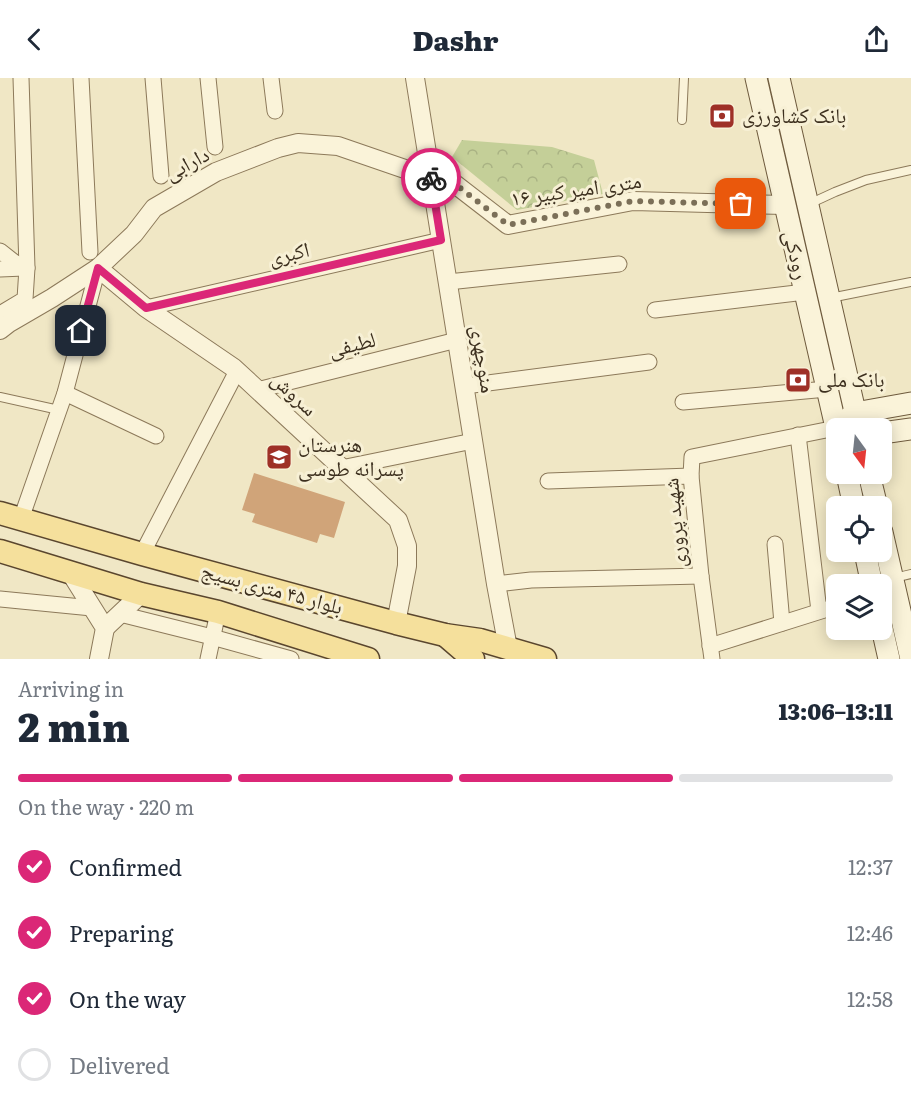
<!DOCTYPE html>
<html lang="en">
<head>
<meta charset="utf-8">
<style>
  :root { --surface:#fff; --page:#f2f2f3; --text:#1f2937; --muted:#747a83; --line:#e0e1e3; --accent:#db2777 }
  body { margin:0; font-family:Literata,"Noto Naskh Arabic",serif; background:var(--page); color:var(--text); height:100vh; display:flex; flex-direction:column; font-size:22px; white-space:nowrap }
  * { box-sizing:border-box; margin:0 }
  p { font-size:20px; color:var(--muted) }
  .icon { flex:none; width:33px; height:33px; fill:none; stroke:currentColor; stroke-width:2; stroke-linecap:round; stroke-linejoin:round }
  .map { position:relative; height:581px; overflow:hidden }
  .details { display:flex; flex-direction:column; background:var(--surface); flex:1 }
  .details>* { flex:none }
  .needle { width:39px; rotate:165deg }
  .fabs { position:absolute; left:826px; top:340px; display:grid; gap:12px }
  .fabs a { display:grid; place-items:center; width:66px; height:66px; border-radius:9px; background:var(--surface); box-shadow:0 3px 15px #0003; font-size:30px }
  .pin { position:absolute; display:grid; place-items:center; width:51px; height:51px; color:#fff; margin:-26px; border-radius:12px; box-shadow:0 3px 9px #0006 }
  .courier { position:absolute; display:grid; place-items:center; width:60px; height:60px; margin:-30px; border:4px solid #db2777; border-radius:50%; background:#fff; color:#222; box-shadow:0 2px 8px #0007 }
  .summary em { font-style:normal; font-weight:800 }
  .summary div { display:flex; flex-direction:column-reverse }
  .summary { display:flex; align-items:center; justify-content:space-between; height:102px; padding:0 18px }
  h1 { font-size:39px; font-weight:800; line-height:45px }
  .bar { display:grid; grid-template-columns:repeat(4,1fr); gap:9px 6px; align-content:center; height:72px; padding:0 18px }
  .bar i { height:8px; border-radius:4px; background:var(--line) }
  .bar .current { background:var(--accent) }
  .bar p { grid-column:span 4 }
  ol { padding:0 18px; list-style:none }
  li { display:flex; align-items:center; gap:18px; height:66px }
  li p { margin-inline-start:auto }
  li .icon { padding:6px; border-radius:50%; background:var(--accent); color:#fff; stroke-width:4 }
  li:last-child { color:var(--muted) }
  li i { width:33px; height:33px; border:3px solid var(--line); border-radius:50% }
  header { display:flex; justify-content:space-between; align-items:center; height:78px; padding:0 18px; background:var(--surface); font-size:27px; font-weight:800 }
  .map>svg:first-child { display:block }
  .park { fill:url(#park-crowns) }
  .building { fill:#d0a479 }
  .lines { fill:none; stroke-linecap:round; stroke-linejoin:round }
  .service-casing { stroke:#8c795a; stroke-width:10 }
  .minor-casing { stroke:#8c795a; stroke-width:17 }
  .tertiary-casing { stroke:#8c795a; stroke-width:20 }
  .secondary-casing { stroke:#6e5a3d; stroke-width:23 }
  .primary-casing { stroke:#5a462e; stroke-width:25 }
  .service { stroke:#faf3d9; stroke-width:8 }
  .minor { stroke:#faf3d9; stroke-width:15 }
  .tertiary { stroke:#faf3d9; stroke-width:18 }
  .secondary { stroke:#faf3d9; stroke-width:21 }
  .primary { stroke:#f5e09c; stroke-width:22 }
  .done { stroke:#7b6f58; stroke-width:6; stroke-dasharray:0 10.8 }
  .route { stroke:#db2777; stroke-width:8 }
  .labels { text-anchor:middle; stroke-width:6; stroke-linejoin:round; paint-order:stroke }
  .poi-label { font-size:21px; fill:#3c2f1e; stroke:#f7f0d5; text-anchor:start }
  .street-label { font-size:21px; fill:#3c2f1e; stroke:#f7f0d5 }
</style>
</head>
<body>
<header><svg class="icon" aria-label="back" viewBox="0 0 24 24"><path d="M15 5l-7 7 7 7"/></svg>Dashr<svg class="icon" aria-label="share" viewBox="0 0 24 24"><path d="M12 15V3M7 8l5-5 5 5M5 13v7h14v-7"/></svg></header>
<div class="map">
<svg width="911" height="581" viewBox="0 0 911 581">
  <defs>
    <pattern id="park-crowns" width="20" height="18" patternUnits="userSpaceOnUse" patternTransform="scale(1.5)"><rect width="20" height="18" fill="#c4cf98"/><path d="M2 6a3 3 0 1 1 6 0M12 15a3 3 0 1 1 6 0" fill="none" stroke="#a9b283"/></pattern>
  </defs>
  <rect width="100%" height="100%" fill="#f0e7c5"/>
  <path class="park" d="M 462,62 L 552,69 L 594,82 L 603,116 L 517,132 L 452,79 Z"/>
  <path class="building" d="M 254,395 L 345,424 L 334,460 L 320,456 L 317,465 L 252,444 L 255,436 L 242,432 Z"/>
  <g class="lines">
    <defs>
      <g id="service">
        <path d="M 682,42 L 684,0"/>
        <path d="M 809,126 L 835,114 L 866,102 L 911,92"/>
        <path d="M 830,220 L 911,204"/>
        <path d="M 0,319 L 59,332"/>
        <path d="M 894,500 L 911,496"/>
      </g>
      <g id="minor">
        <path d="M 81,0 L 90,174"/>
        <path d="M 153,0 L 161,98"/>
        <path d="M 208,0 L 215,69"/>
        <path d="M 271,0 L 275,33"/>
        <path d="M 0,173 L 14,184 L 27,190"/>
        <path d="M 0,191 L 24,190"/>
        <path d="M 448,204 L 619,186"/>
        <path d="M 146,230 L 441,162"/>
        <path d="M 655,232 L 805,214"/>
        <path d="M 0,236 L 25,221 L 27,190 L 21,0"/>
        <path d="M 465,308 L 649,284"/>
        <path d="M 257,312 L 457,262"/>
        <path d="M 65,315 L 156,358"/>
        <path d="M 683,324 L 827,311"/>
        <path d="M 798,357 L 819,533"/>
        <path d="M 341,390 L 473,363"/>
        <path d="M 548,403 L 691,398"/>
        <path d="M 21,441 L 65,315 L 98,190"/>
        <path d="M 775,466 L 782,545"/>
        <path d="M 142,476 L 237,293"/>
        <path d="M 496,506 L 531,502 L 701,498"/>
        <path d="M 0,521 L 92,530"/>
        <path d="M 120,536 L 212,559 L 291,581"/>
        <path d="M 710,568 L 837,528"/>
        <path d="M 208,581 L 218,534"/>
        <path d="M 712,581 L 701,498 L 691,398 L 692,379 L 836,350"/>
      </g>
      <g id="tertiary">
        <path d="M 415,0 L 496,506 L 508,570"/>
        <path d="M 429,86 L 508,147 L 633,123 L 785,127"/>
        <path d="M 98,190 L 146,230 L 234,290 L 398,442 L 407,468 L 407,488 L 396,545"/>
        <path d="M 0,252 L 9,245 L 52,220 L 98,190 L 134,156 L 154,130 L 216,94 L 278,70 L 298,65 L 338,68 L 431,100"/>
        <path d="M 70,494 L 105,550 L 99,581"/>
        <path d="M 105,550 L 141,516"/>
      </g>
      <g id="secondary">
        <path d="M 756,0 L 837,354"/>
        <path d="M 779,0 L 859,351"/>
        <path d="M 846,342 L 855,335 L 911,325"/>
        <path d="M 882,355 L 911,351"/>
        <path d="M 847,396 L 854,429"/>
        <path d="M 869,396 L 877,429"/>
        <path d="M 882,454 L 911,581"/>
        <path d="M 865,474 L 872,507"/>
        <path d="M 882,550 L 889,581"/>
      </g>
      <g id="primary">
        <path d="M 0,435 L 142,476 L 396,545 L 445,557 L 480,562 L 545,581"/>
        <path d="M 0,473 L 141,516 L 218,534 L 368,581"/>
        <path d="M 445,557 L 473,581"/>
      </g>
    </defs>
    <use href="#service" class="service-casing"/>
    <use href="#minor" class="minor-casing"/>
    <use href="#tertiary" class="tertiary-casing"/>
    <use href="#secondary" class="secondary-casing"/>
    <use href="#primary" class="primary-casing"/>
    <use href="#service" class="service"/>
    <use href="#minor" class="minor"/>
    <use href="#tertiary" class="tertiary"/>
    <use href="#secondary" class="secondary"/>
    <use href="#primary" class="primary"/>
  </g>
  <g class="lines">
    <path class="done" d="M 431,100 L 429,86 L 508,147 L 633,123 L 741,126"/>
    <path class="route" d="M 81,253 L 98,190 L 146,230 L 441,162 L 431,100"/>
  </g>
  <defs>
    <symbol id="bank-square" viewBox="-11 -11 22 22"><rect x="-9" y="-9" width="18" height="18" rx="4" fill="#9e3027" stroke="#f7f0d5"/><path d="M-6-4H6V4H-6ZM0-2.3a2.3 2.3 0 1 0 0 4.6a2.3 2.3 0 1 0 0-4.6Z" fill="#fff"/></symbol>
    <symbol id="school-square" viewBox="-11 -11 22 22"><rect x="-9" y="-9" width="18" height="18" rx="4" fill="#9e3027" stroke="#f7f0d5"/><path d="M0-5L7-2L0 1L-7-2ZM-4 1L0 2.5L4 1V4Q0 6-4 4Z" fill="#fff"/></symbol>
  </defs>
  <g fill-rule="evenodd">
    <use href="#bank-square" x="707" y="23" width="30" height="30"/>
    <use href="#bank-square" x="783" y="287" width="30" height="30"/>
    <use href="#school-square" x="264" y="364" width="30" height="30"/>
  </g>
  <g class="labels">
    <g class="poi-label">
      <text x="742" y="45">بانک کشاورزی</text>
      <text x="818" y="309">بانک ملی</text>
      <text x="298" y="374">هنرستان<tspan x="298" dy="24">پسرانه طوسی</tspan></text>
    </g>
    <g class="street-label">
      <text transform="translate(187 86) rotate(-28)" y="7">دارابی</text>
      <text transform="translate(576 112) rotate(-8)" y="7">۱۶ متری امیر کبیر</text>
      <text transform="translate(289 176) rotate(-13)" y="7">اکبری</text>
      <text transform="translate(796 177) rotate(77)" y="7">رودکی</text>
      <text transform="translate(352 267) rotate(-14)" y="7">لطیفی</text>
      <text transform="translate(483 281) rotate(81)" y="7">منوچهری</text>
      <text transform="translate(294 316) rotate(43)" y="7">سروش</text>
      <text transform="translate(675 445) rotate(-95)" y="7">شهید پروری</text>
      <text transform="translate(272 511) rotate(15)" y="7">بلوار ۴۵ متری بسیج</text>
    </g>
  </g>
</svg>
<div class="fabs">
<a><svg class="needle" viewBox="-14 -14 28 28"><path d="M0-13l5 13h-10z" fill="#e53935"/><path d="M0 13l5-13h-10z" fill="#747a83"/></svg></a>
<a><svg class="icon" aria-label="locate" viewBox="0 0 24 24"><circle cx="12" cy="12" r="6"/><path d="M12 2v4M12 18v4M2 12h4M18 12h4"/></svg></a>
<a><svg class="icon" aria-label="layers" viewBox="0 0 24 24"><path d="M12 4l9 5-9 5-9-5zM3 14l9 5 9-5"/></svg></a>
</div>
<div class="pin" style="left:741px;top:126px;background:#ea580c"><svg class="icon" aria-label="bag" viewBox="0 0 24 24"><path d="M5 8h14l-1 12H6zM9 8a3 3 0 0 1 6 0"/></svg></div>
<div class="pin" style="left:81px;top:253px;background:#1f2937"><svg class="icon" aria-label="home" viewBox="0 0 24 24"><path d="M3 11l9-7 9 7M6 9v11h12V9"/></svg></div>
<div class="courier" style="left:431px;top:100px"><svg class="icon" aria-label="bike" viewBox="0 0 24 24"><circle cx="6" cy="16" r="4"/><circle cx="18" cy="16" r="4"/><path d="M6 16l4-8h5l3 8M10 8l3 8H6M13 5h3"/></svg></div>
</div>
<section class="details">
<div class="summary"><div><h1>2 min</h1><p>Arriving in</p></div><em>13:06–13:11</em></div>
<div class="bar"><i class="current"></i><i class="current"></i><i class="current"></i><i></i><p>On the way · 220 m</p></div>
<ol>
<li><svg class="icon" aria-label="check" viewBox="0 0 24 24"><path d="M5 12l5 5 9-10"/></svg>Confirmed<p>12:37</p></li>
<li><svg class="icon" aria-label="check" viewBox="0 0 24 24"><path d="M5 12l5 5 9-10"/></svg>Preparing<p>12:46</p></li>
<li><svg class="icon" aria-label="check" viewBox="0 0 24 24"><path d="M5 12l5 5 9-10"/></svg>On the way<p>12:58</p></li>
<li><i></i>Delivered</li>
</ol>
</section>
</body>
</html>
